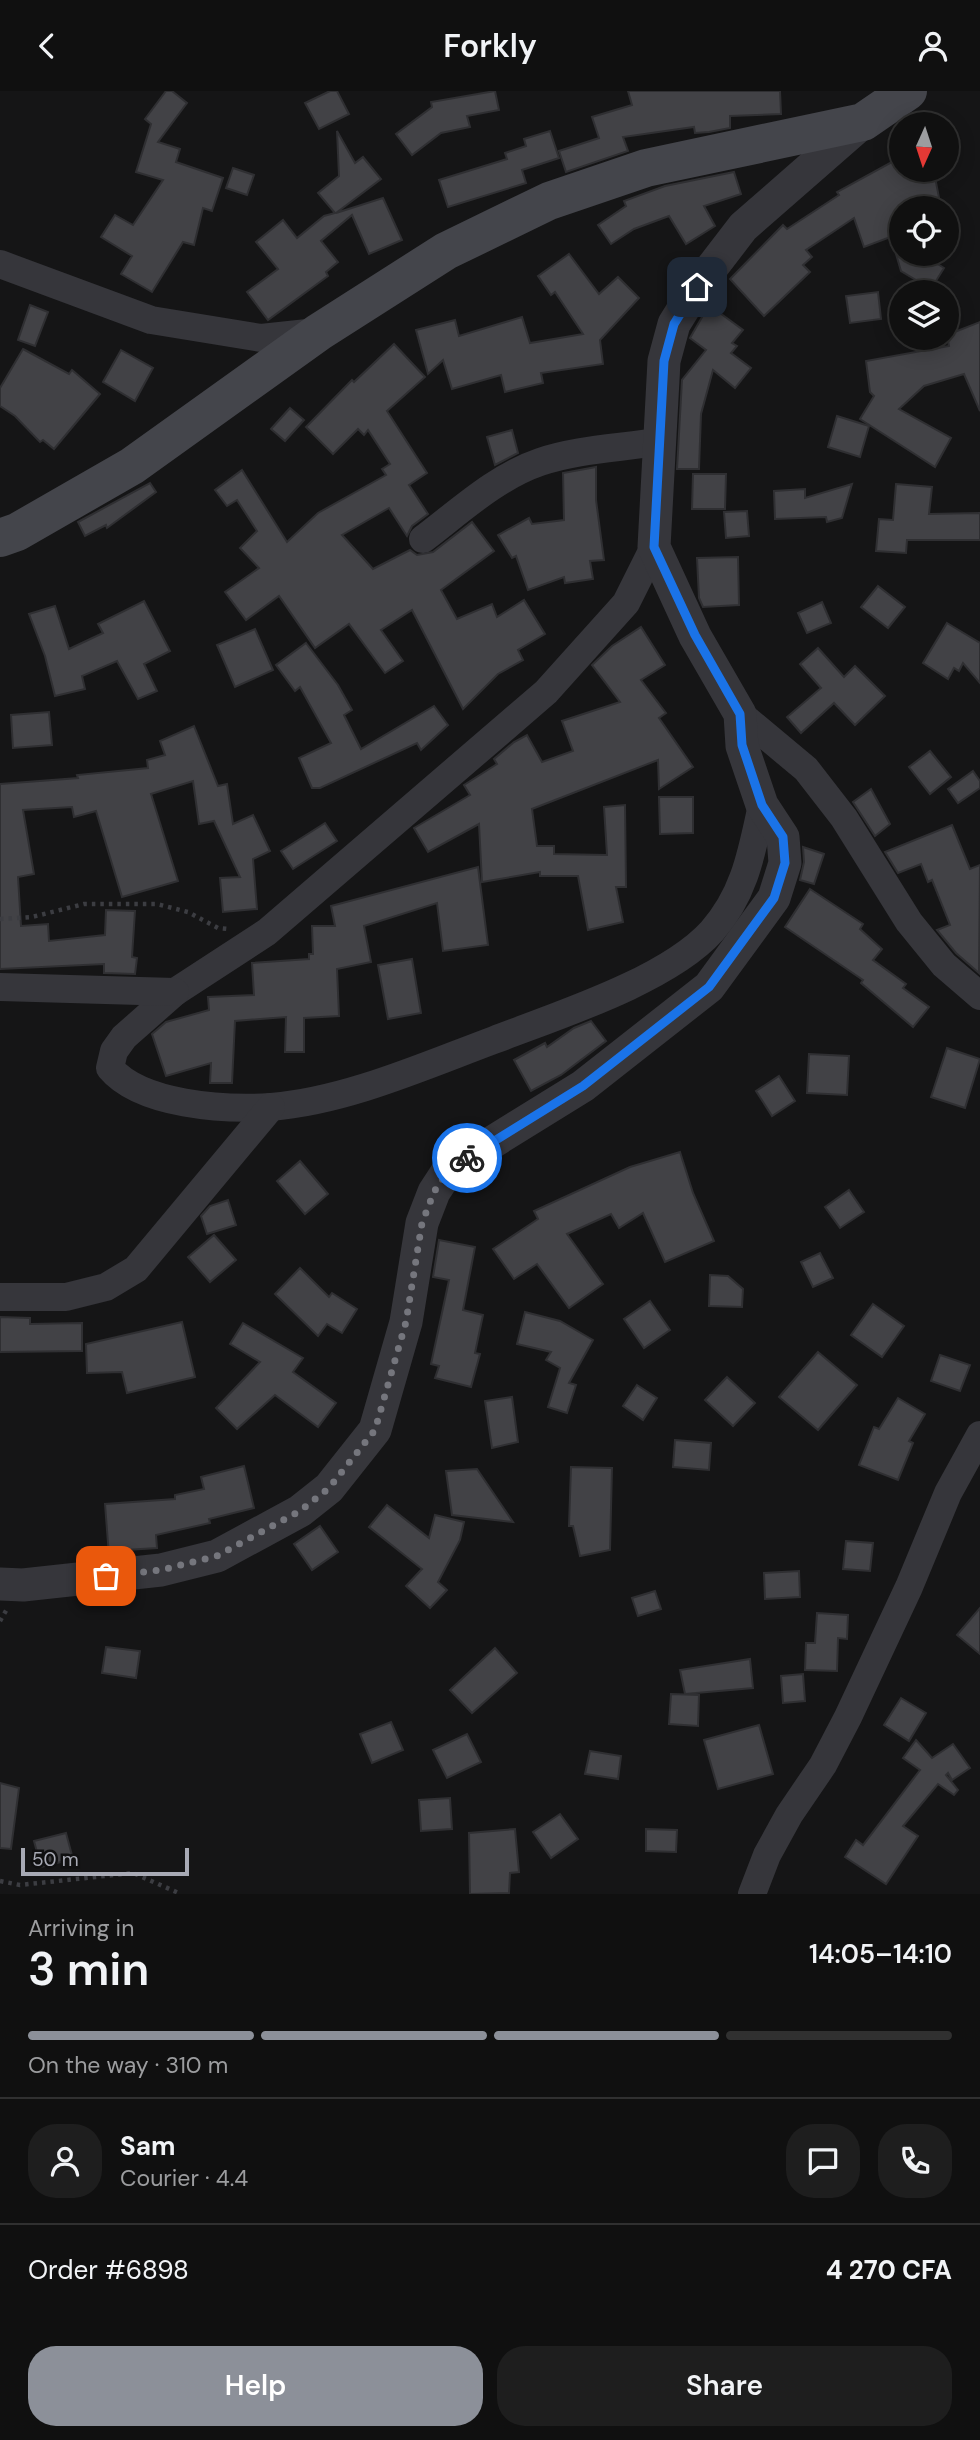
<!DOCTYPE html>
<html lang="en">
<head>
<meta charset="utf-8">
<style>
  :root { --surface:#101010; --page:#1e1e1e; --text:#f1f3f6; --muted:#9c9d9f; --line:#303030; --accent:#8c9099 }
  body { margin:0; font-family:"DM Sans",sans-serif; background:var(--page); color:var(--text); height:100vh; display:flex; flex-direction:column; font-size:26px; white-space:nowrap }
  * { box-sizing:border-box; margin:0 }
  p { font-size:23px; color:var(--muted) }
  .icon { flex:none; width:38px; height:38px; fill:none; stroke:currentColor; stroke-width:2; stroke-linecap:round; stroke-linejoin:round }
  .map { position:relative; height:1803px; overflow:hidden }
  .sheet { display:flex; flex-direction:column; background:var(--surface); flex:1 }
  .sheet>* { flex:none }
  .needle { width:46px; rotate:183deg }
  .buttons { position:absolute; left:889px; top:21px; display:grid; gap:14px }
  .buttons a { display:grid; place-items:center; width:70px; height:70px; border-radius:50%; background:var(--surface); box-shadow:0 4px 18px #0003,0 0 0 2px var(--line); font-size:35px }
  .scale { position:absolute; left:21px; bottom:18px; width:168px; box-sizing:border-box; padding-left:7px; border:4px solid #a8aab5; border-top:0; font-size:19px; line-height:24px; white-space:nowrap; color:#a8aab5; -webkit-text-stroke:5px #101011; paint-order:stroke }
  .pin { position:absolute; display:grid; place-items:center; width:60px; height:60px; color:#fff; margin:-30px; border-radius:14px; box-shadow:0 4px 10px #0006 }
  .courier { position:absolute; display:grid; place-items:center; width:70px; height:70px; margin:-35px; border:5px solid #1a73e8; border-radius:50%; background:#fff; color:#222; box-shadow:0 2px 9px #0007 }
  .headline em { font-style:normal; font-weight:600 }
  .headline div { display:flex; flex-direction:column-reverse }
  .headline { display:flex; align-items:center; justify-content:space-between; height:119px; padding:0 28px }
  h1 { font-size:46px; font-weight:600; line-height:52px }
  .bar { display:grid; grid-template-columns:repeat(4,1fr); gap:10px 7px; align-content:center; height:84px; padding:0 28px }
  .bar i { height:9px; border-radius:5px; background:var(--line) }
  .bar .active { background:var(--accent) }
  .bar p { grid-column:span 4 }
  .line { display:flex; align-items:center; gap:18px; padding:0 28px; border-top:2px solid var(--line) }
  .line div { flex:1 }
  .round { display:grid; place-items:center; flex:none; width:74px; height:74px; border-radius:28px; background:var(--page) }
  .primary-button { display:flex; gap:14px; margin-top:auto; padding:14px 28px }
  .primary-button a { flex:1; height:80px; border-radius:28px; background:var(--accent); color:#fff; font-size:28px; font-weight:600; line-height:80px; text-align:center }
  .primary-button a+a { background:var(--page); color:var(--text) }
  header { display:flex; justify-content:space-between; align-items:center; height:91px; padding:0 28px; background:var(--surface); font-size:32px; font-weight:600 }
  .map>svg:first-child { display:block }
  .building { fill:#424246; stroke:#2f2f32; stroke-width:2 }
  .lines { fill:none; stroke-linecap:round; stroke-linejoin:round }
  .path { stroke:#3c3d42; stroke-width:4.5; stroke-dasharray:3.5 5; stroke-linecap:butt }
  .minor { stroke:#36363b; stroke-width:28 }
  .tertiary { stroke:#36363b; stroke-width:33 }
  .secondary { stroke:#44454b; stroke-width:38 }
  .done { stroke:#75767d; stroke-width:7; stroke-dasharray:0 12.6 }
  .route { stroke:#1a73e8; stroke-width:9 }
</style>
</head>
<body>
<header><svg class="icon" aria-label="back" viewBox="0 0 24 24"><path d="M15 5l-7 7 7 7"/></svg>Forkly<svg class="icon" aria-label="person" viewBox="0 0 24 24"><circle cx="12" cy="8" r="4"/><path d="M4 21q1-7 8-7t8 7"/></svg></header>
<div class="map">
<svg width="980" height="1803" viewBox="0 0 980 1803">
  <rect width="100%" height="100%" fill="#151516"/>
  <g class="building">
    <path d="M 166,0 L 172,0 L 187,12 L 158,51 L 180,58 L 176,71 L 223,87 L 212,120 L 203,117 L 194,154 L 183,151 L 152,201 L 121,183 L 132,165 L 101,146 L 115,124 L 133,134 L 163,89 L 136,81 L 151,33 L 145,28 Z"/>
    <path d="M 330,0 L 337,0 L 349,23 L 319,38 L 305,12 Z"/>
    <path d="M 495,0 L 499,19 L 467,25 L 470,36 L 441,42 L 412,64 L 396,43 L 432,16 L 431,11 Z"/>
    <path d="M 628,0 L 780,0 L 781,23 L 730,25 L 730,37 L 709,41 L 695,42 L 694,36 L 623,46 L 628,60 L 566,81 L 559,60 L 599,47 L 592,26 L 632,14 Z"/>
    <path d="M 337,40 L 355,72 L 363,66 L 381,88 L 336,122 L 383,107 L 402,149 L 369,163 L 352,124 L 321,150 L 338,171 L 326,181 L 328,185 L 268,229 L 247,201 L 278,178 L 256,151 L 283,129 L 297,147 L 324,125 L 335,122 L 318,102 L 339,85 Z"/>
    <path d="M 550,40 L 559,67 L 522,79 L 526,92 L 448,116 L 439,89 L 507,68 L 505,62 L 526,55 L 524,48 Z"/>
    <path d="M 901,66 L 901,79 L 924,79 L 927,87 L 935,86 L 941,117 L 901,117 L 901,142 L 864,156 L 854,127 L 806,159 L 812,166 L 803,174 L 810,181 L 764,225 L 730,188 L 783,134 L 787,138 L 839,104 L 837,101 Z"/>
    <path d="M 233,77 L 254,84 L 247,104 L 226,97 Z"/>
    <path d="M 734,81 L 741,103 L 704,115 L 715,135 L 686,153 L 669,125 L 634,138 L 611,153 L 598,134 L 626,115 L 624,110 L 665,95 Z"/>
    <path d="M 569,163 L 599,203 L 618,186 L 639,207 L 600,249 L 603,273 L 541,282 L 543,292 L 505,301 L 501,284 L 452,298 L 443,269 L 428,283 L 416,239 L 455,229 L 459,245 L 522,226 L 530,252 L 583,243 L 555,201 L 551,204 L 538,185 Z"/>
    <path d="M 896,163 L 922,163 L 944,177 L 931,198 L 901,180 Z"/>
    <path d="M 878,201 L 881,228 L 850,232 L 846,205 Z"/>
    <path d="M 30,214 L 48,221 L 35,255 L 18,249 Z"/>
    <path d="M 709,214 L 743,239 L 732,252 L 737,255 L 731,262 L 751,277 L 735,297 L 713,279 L 701,323 L 699,378 L 677,378 L 682,289 L 706,259 L 690,247 Z"/>
    <path d="M 980,231 L 980,320 L 964,283 L 924,295 L 899,318 L 951,347 L 935,376 L 860,328 L 874,305 L 870,301 L 866,270 L 949,255 L 947,244 Z"/>
    <path d="M 394,253 L 425,286 L 387,320 L 427,382 L 409,394 L 428,423 L 412,435 L 407,445 L 389,417 L 342,444 L 373,478 L 410,459 L 417,464 L 433,461 L 472,431 L 494,460 L 441,499 L 457,528 L 492,513 L 497,526 L 524,509 L 545,543 L 518,559 L 523,569 L 498,583 L 463,618 L 412,519 L 381,539 L 403,570 L 385,582 L 349,533 L 315,557 L 279,505 L 246,529 L 225,501 L 259,477 L 240,457 L 257,440 L 237,409 L 227,415 L 215,399 L 242,379 L 287,451 L 318,422 L 386,384 L 382,378 L 390,373 L 368,339 L 364,344 L 358,338 L 333,363 L 306,336 L 352,289 L 354,291 Z"/>
    <path d="M 23,258 L 69,283 L 72,279 L 100,303 L 54,358 L 43,349 L 40,351 L 15,325 L 0,315 L 0,297 Z"/>
    <path d="M 121,259 L 153,277 L 135,310 L 103,291 Z"/>
    <path d="M 290,317 L 304,329 L 285,350 L 271,338 Z"/>
    <path d="M 837,325 L 869,335 L 860,366 L 828,356 Z"/>
    <path d="M 512,339 L 518,362 L 495,374 L 487,346 Z"/>
    <path d="M 596,376 L 596,409 L 604,469 L 590,470 L 593,488 L 565,492 L 564,486 L 528,499 L 516,465 L 512,467 L 498,444 L 529,427 L 532,433 L 564,429 L 563,382 Z"/>
    <path d="M 693,383 L 726,383 L 725,418 L 692,418 Z"/>
    <path d="M 150,392 L 156,401 L 107,437 L 106,434 L 85,445 L 78,431 Z"/>
    <path d="M 852,393 L 842,427 L 827,431 L 826,426 L 775,428 L 774,400 L 805,398 L 805,407 Z"/>
    <path d="M 896,393 L 932,396 L 929,423 L 980,422 L 980,449 L 907,449 L 906,462 L 876,460 L 879,428 L 893,429 Z"/>
    <path d="M 747,420 L 749,445 L 726,447 L 724,421 Z"/>
    <path d="M 738,466 L 739,514 L 703,516 L 699,507 L 697,467 Z"/>
    <path d="M 878,495 L 905,516 L 888,537 L 861,516 Z"/>
    <path d="M 144,510 L 170,560 L 144,573 L 157,600 L 138,608 L 117,570 L 82,585 L 85,598 L 55,605 L 45,565 L 29,523 L 55,515 L 69,558 L 103,542 L 98,533 Z"/>
    <path d="M 822,511 L 831,532 L 807,542 L 798,522 Z"/>
    <path d="M 947,532 L 980,552 L 980,592 L 963,572 L 959,580 L 954,577 L 948,588 L 923,572 Z"/>
    <path d="M 641,536 L 665,574 L 641,589 L 666,622 L 659,627 L 693,676 L 659,698 L 658,669 L 532,718 L 537,755 L 554,755 L 554,763 L 607,764 L 604,716 L 625,714 L 626,796 L 616,796 L 623,831 L 588,839 L 578,785 L 540,785 L 540,781 L 482,791 L 479,733 L 428,761 L 414,737 L 470,704 L 464,694 L 497,673 L 494,668 L 514,651 L 527,644 L 542,671 L 573,660 L 562,630 L 620,611 L 592,574 L 612,555 Z"/>
    <path d="M 255,538 L 273,579 L 235,596 L 217,554 Z"/>
    <path d="M 306,552 L 338,594 L 352,619 L 344,624 L 361,658 L 434,615 L 448,634 L 421,659 L 417,652 L 320,697 L 312,697 L 299,667 L 331,652 L 300,596 L 295,600 L 276,574 Z"/>
    <path d="M 818,557 L 844,586 L 855,575 L 885,605 L 855,634 L 834,612 L 801,642 L 787,626 L 821,597 L 800,573 Z"/>
    <path d="M 49,621 L 52,654 L 13,657 L 11,624 Z"/>
    <path d="M 194,635 L 218,695 L 227,693 L 233,733 L 253,724 L 270,760 L 253,768 L 257,818 L 223,821 L 220,787 L 240,786 L 214,730 L 199,733 L 193,690 L 151,703 L 178,790 L 122,806 L 96,720 L 74,726 L 72,716 L 23,719 L 34,783 L 18,786 L 21,835 L 48,833 L 49,850 L 105,844 L 106,819 L 135,820 L 132,866 L 137,867 L 135,883 L 104,882 L 104,873 L 0,878 L 0,693 L 78,687 L 77,684 L 148,677 L 147,669 L 165,664 L 160,650 Z"/>
    <path d="M 930,660 L 951,686 L 930,703 L 909,676 Z"/>
    <path d="M 973,680 L 980,690 L 980,697 L 958,712 L 948,698 Z"/>
    <path d="M 871,698 L 890,733 L 875,745 L 853,711 Z"/>
    <path d="M 659,706 L 693,706 L 693,742 L 660,743 Z"/>
    <path d="M 325,732 L 337,750 L 293,778 L 281,760 Z"/>
    <path d="M 952,734 L 970,778 L 980,774 L 979,882 L 956,862 L 937,839 L 950,834 L 932,789 L 928,791 L 921,773 L 898,782 L 885,761 Z"/>
    <path d="M 803,756 L 824,763 L 814,793 L 800,789 L 804,771 Z"/>
    <path d="M 478,776 L 488,854 L 443,860 L 437,812 L 364,835 L 371,871 L 337,878 L 339,925 L 304,927 L 304,961 L 285,961 L 286,926 L 235,930 L 232,992 L 210,992 L 211,972 L 166,985 L 152,943 L 166,931 L 209,919 L 208,906 L 254,904 L 252,872 L 309,868 L 309,863 L 313,863 L 312,835 L 335,835 L 331,815 Z"/>
    <path d="M 810,798 L 863,833 L 860,838 L 882,858 L 873,869 L 906,893 L 903,897 L 929,916 L 913,936 L 861,892 L 863,889 L 785,836 Z"/>
    <path d="M 412,868 L 421,922 L 388,928 L 378,874 Z"/>
    <path d="M 591,930 L 606,950 L 561,984 L 531,1000 L 514,969 L 545,952 L 547,956 L 574,937 Z"/>
    <path d="M 947,957 L 980,968 L 965,1017 L 931,1006 Z"/>
    <path d="M 809,963 L 849,965 L 847,1004 L 807,1002 Z"/>
    <path d="M 779,985 L 795,1010 L 772,1025 L 756,1000 Z"/>
    <path d="M 680,1061 L 693,1102 L 714,1150 L 665,1171 L 643,1122 L 619,1137 L 611,1123 L 567,1143 L 603,1193 L 569,1217 L 537,1173 L 514,1188 L 493,1158 L 538,1128 L 534,1120 L 630,1076 Z"/>
    <path d="M 300,1070 L 328,1103 L 305,1123 L 277,1090 Z"/>
    <path d="M 849,1099 L 864,1121 L 840,1137 L 825,1116 Z"/>
    <path d="M 228,1109 L 236,1134 L 207,1143 L 201,1125 L 210,1115 Z"/>
    <path d="M 214,1144 L 236,1169 L 210,1191 L 188,1166 Z"/>
    <path d="M 439,1149 L 475,1156 L 463,1219 L 483,1224 L 475,1262 L 480,1263 L 471,1296 L 435,1287 L 439,1275 L 431,1273 L 449,1189 L 433,1186 Z"/>
    <path d="M 820,1162 L 833,1187 L 813,1196 L 801,1171 Z"/>
    <path d="M 300,1177 L 329,1206 L 332,1202 L 357,1218 L 342,1242 L 327,1233 L 318,1245 L 275,1203 Z"/>
    <path d="M 710,1184 L 728,1185 L 743,1198 L 742,1216 L 709,1215 Z"/>
    <path d="M 650,1210 L 670,1239 L 644,1257 L 624,1228 Z"/>
    <path d="M 873,1213 L 904,1235 L 882,1266 L 851,1244 Z"/>
    <path d="M 525,1221 L 560,1230 L 593,1249 L 569,1292 L 576,1294 L 567,1322 L 548,1316 L 560,1277 L 546,1269 L 551,1261 L 517,1253 Z"/>
    <path d="M 0,1226 L 30,1227 L 30,1233 L 82,1232 L 82,1260 L 0,1261 Z"/>
    <path d="M 182,1231 L 195,1286 L 127,1302 L 122,1281 L 87,1282 L 86,1253 Z"/>
    <path d="M 243,1232 L 303,1267 L 293,1281 L 336,1312 L 318,1336 L 275,1304 L 237,1338 L 216,1317 L 260,1271 L 230,1253 Z"/>
    <path d="M 818,1261 L 857,1294 L 818,1339 L 779,1306 Z"/>
    <path d="M 940,1264 L 970,1274 L 960,1300 L 931,1290 Z"/>
    <path d="M 727,1286 L 755,1312 L 733,1335 L 705,1309 Z"/>
    <path d="M 637,1294 L 657,1307 L 643,1329 L 623,1315 Z"/>
    <path d="M 512,1306 L 518,1351 L 492,1357 L 485,1310 Z"/>
    <path d="M 898,1307 L 925,1323 L 909,1350 L 913,1352 L 898,1389 L 859,1374 L 874,1336 L 879,1338 Z"/>
    <path d="M 675,1349 L 711,1352 L 709,1379 L 673,1376 Z"/>
    <path d="M 244,1375 L 254,1417 L 209,1428 L 210,1432 L 156,1444 L 157,1457 L 126,1459 L 126,1463 L 109,1465 L 105,1413 L 175,1408 L 175,1404 L 204,1398 L 201,1386 Z"/>
    <path d="M 571,1376 L 612,1377 L 610,1459 L 580,1465 L 573,1435 L 569,1435 Z"/>
    <path d="M 477,1378 L 513,1431 L 452,1424 L 446,1380 Z"/>
    <path d="M 387,1414 L 429,1447 L 435,1424 L 464,1431 L 460,1449 L 438,1491 L 447,1499 L 430,1517 L 406,1495 L 422,1478 L 369,1436 Z"/>
    <path d="M 320,1435 L 338,1461 L 312,1479 L 294,1453 Z"/>
    <path d="M 846,1450 L 873,1452 L 870,1480 L 843,1478 Z"/>
    <path d="M 799,1480 L 800,1506 L 765,1508 L 764,1482 Z"/>
    <path d="M 655,1500 L 661,1518 L 638,1525 L 632,1507 Z"/>
    <path d="M 980,1517 L 980,1563 L 957,1544 Z"/>
    <path d="M 817,1522 L 848,1524 L 847,1548 L 838,1547 L 837,1580 L 805,1579 L 806,1552 L 815,1552 Z"/>
    <path d="M 106,1556 L 140,1560 L 136,1587 L 102,1582 Z"/>
    <path d="M 495,1557 L 517,1582 L 472,1622 L 450,1599 Z"/>
    <path d="M 750,1568 L 753,1597 L 685,1603 L 680,1579 Z"/>
    <path d="M 803,1583 L 805,1610 L 783,1612 L 781,1585 Z"/>
    <path d="M 671,1603 L 699,1604 L 698,1635 L 669,1633 Z"/>
    <path d="M 901,1607 L 926,1622 L 909,1650 L 884,1634 Z"/>
    <path d="M 391,1631 L 403,1659 L 372,1672 L 360,1643 Z"/>
    <path d="M 759,1634 L 773,1683 L 718,1698 L 704,1649 Z"/>
    <path d="M 467,1643 L 481,1671 L 447,1687 L 433,1659 Z"/>
    <path d="M 916,1649 L 932,1667 L 953,1653 L 970,1677 L 952,1689 L 948,1682 L 946,1684 L 958,1699 L 954,1704 L 938,1693 L 903,1735 L 918,1745 L 886,1793 L 845,1766 L 856,1749 L 863,1754 L 920,1679 L 903,1667 Z"/>
    <path d="M 590,1660 L 621,1665 L 618,1688 L 585,1683 Z"/>
    <path d="M 0,1692 L 19,1697 L 11,1758 L 0,1757 Z"/>
    <path d="M 450,1707 L 452,1738 L 421,1740 L 419,1709 Z"/>
    <path d="M 560,1723 L 578,1748 L 551,1767 L 533,1741 Z"/>
    <path d="M 515,1738 L 519,1781 L 510,1782 L 509,1802 L 470,1803 L 469,1742 Z"/>
    <path d="M 646,1738 L 677,1739 L 676,1761 L 646,1760 Z"/>
    <path d="M 66,1742 L 73,1768 L 41,1776 L 34,1750 Z"/>
  </g>
  <g class="lines">
    <g class="path">
      <path d="M 0,828 L 32,826 L 84,813 L 157,813 L 188,821 L 218,837 L 228,838"/>
      <path d="M 0,1530 L 7,1518"/>
      <path d="M 0,1790 L 20,1794 L 133,1782 L 181,1803"/>
    </g>
    <g class="minor">
      <path d="M 0,173 L 151,229 L 261,247 L 317,241"/>
      <path d="M 423,448 C 460,420 496,386 540,371 C 578,358 622,357 662,350"/>
      <path d="M 654,456 L 626,512 L 546,601 L 267,841 L 175,901 L 124,946 L 114,960 L 110,977 C 141,1014 224,1019 271,1016 C 346,1010 424,975 494,949 C 556,925 667,890 712,840 C 745,803 752,760 762,714"/>
      <path d="M 740,623 L 806,678 L 844,727 L 909,831 L 944,874 L 980,905"/>
      <path d="M 0,896 L 175,901"/>
      <path d="M 0,1206 L 66,1206 L 106,1196 L 136,1178 L 271,1016"/>
      <path d="M 752,1803 L 767,1764 L 789,1724 L 823,1674 L 848,1626 L 909,1496 L 948,1402 L 980,1344"/>
    </g>
    <path class="tertiary" d="M 0,1493 L 23,1494 L 161,1479 L 217,1465 L 300,1420 L 329,1397 L 375,1339 L 406,1231 L 422,1132 L 434,1101 L 449,1078 L 583,995 L 709,896 L 774,807 L 785,772 L 783,746 L 762,714 L 742,655 L 740,623 L 695,545 L 654,456 L 664,270 L 674,233 L 697,196 L 743,136 L 863,31"/>
    <path class="secondary" d="M 0,447 L 17,441 L 132,375 L 319,241 L 446,160 L 549,110 L 646,77 L 863,31 L 908,0"/>
  </g>
  <g class="lines">
    <path class="done" d="M 106,1485 L 161,1479 L 217,1465 L 300,1420 L 329,1397 L 375,1339 L 406,1231 L 422,1132 L 434,1101 L 449,1078 L 467,1067"/>
    <path class="route" d="M 467,1067 L 583,995 L 709,896 L 774,807 L 785,772 L 783,746 L 762,714 L 742,654 L 740,623 L 695,544 L 654,456 L 664,270 L 674,233 L 697,196"/>
  </g>
</svg>
<div class="buttons">
<a><svg class="needle" viewBox="-14 -14 28 28"><path d="M0-13l5 13h-10z" fill="#e53935"/><path d="M0 13l5-13h-10z" fill="#9c9d9f"/></svg></a>
<a><svg class="icon" aria-label="locate" viewBox="0 0 24 24"><circle cx="12" cy="12" r="6"/><path d="M12 2v4M12 18v4M2 12h4M18 12h4"/></svg></a>
<a><svg class="icon" aria-label="layers" viewBox="0 0 24 24"><path d="M12 4l9 5-9 5-9-5zM3 14l9 5 9-5"/></svg></a>
</div>
<div class="scale">50 m</div>
<div class="pin" style="left:106px;top:1485px;background:#ea580c"><svg class="icon" aria-label="bag" viewBox="0 0 24 24"><path d="M5 8h14l-1 12H6zM9 8a3 3 0 0 1 6 0"/></svg></div>
<div class="pin" style="left:697px;top:196px;background:#1f2937"><svg class="icon" aria-label="home" viewBox="0 0 24 24"><path d="M3 11l9-7 9 7M6 9v11h12V9"/></svg></div>
<div class="courier" style="left:467px;top:1067px"><svg class="icon" aria-label="bike" viewBox="0 0 24 24"><circle cx="6" cy="16" r="4"/><circle cx="18" cy="16" r="4"/><path d="M6 16l4-8h5l3 8M10 8l3 8H6M13 5h3"/></svg></div>
</div>
<section class="sheet">
<div class="headline"><div><h1>3 min</h1><p>Arriving in</p></div><em>14:05–14:10</em></div>
<div class="bar"><i class="active"></i><i class="active"></i><i class="active"></i><i></i><p>On the way · 310 m</p></div>
<div class="line" style="height:126px"><a class="round"><svg class="icon" aria-label="person" viewBox="0 0 24 24"><circle cx="12" cy="8" r="4"/><path d="M4 21q1-7 8-7t8 7"/></svg></a><div><b>Sam</b><p>Courier · 4.4</p></div><a class="round"><svg class="icon" aria-label="chat" viewBox="0 0 24 24"><path d="M4 5h16v11H9l-5 4z"/></svg></a><a class="round"><svg class="icon" aria-label="phone" viewBox="0 0 24 24"><path d="M5 4h4l2 5-3 2q2 4 5 5l2-3 5 2v4C11 20 4 13 5 4z"/></svg></a></div>
<div class="line" style="height:91px"><div>Order #6898</div><b>4 270 CFA</b></div>
<div class="primary-button"><a>Help</a><a>Share</a></div>
</section>
</body>
</html>
